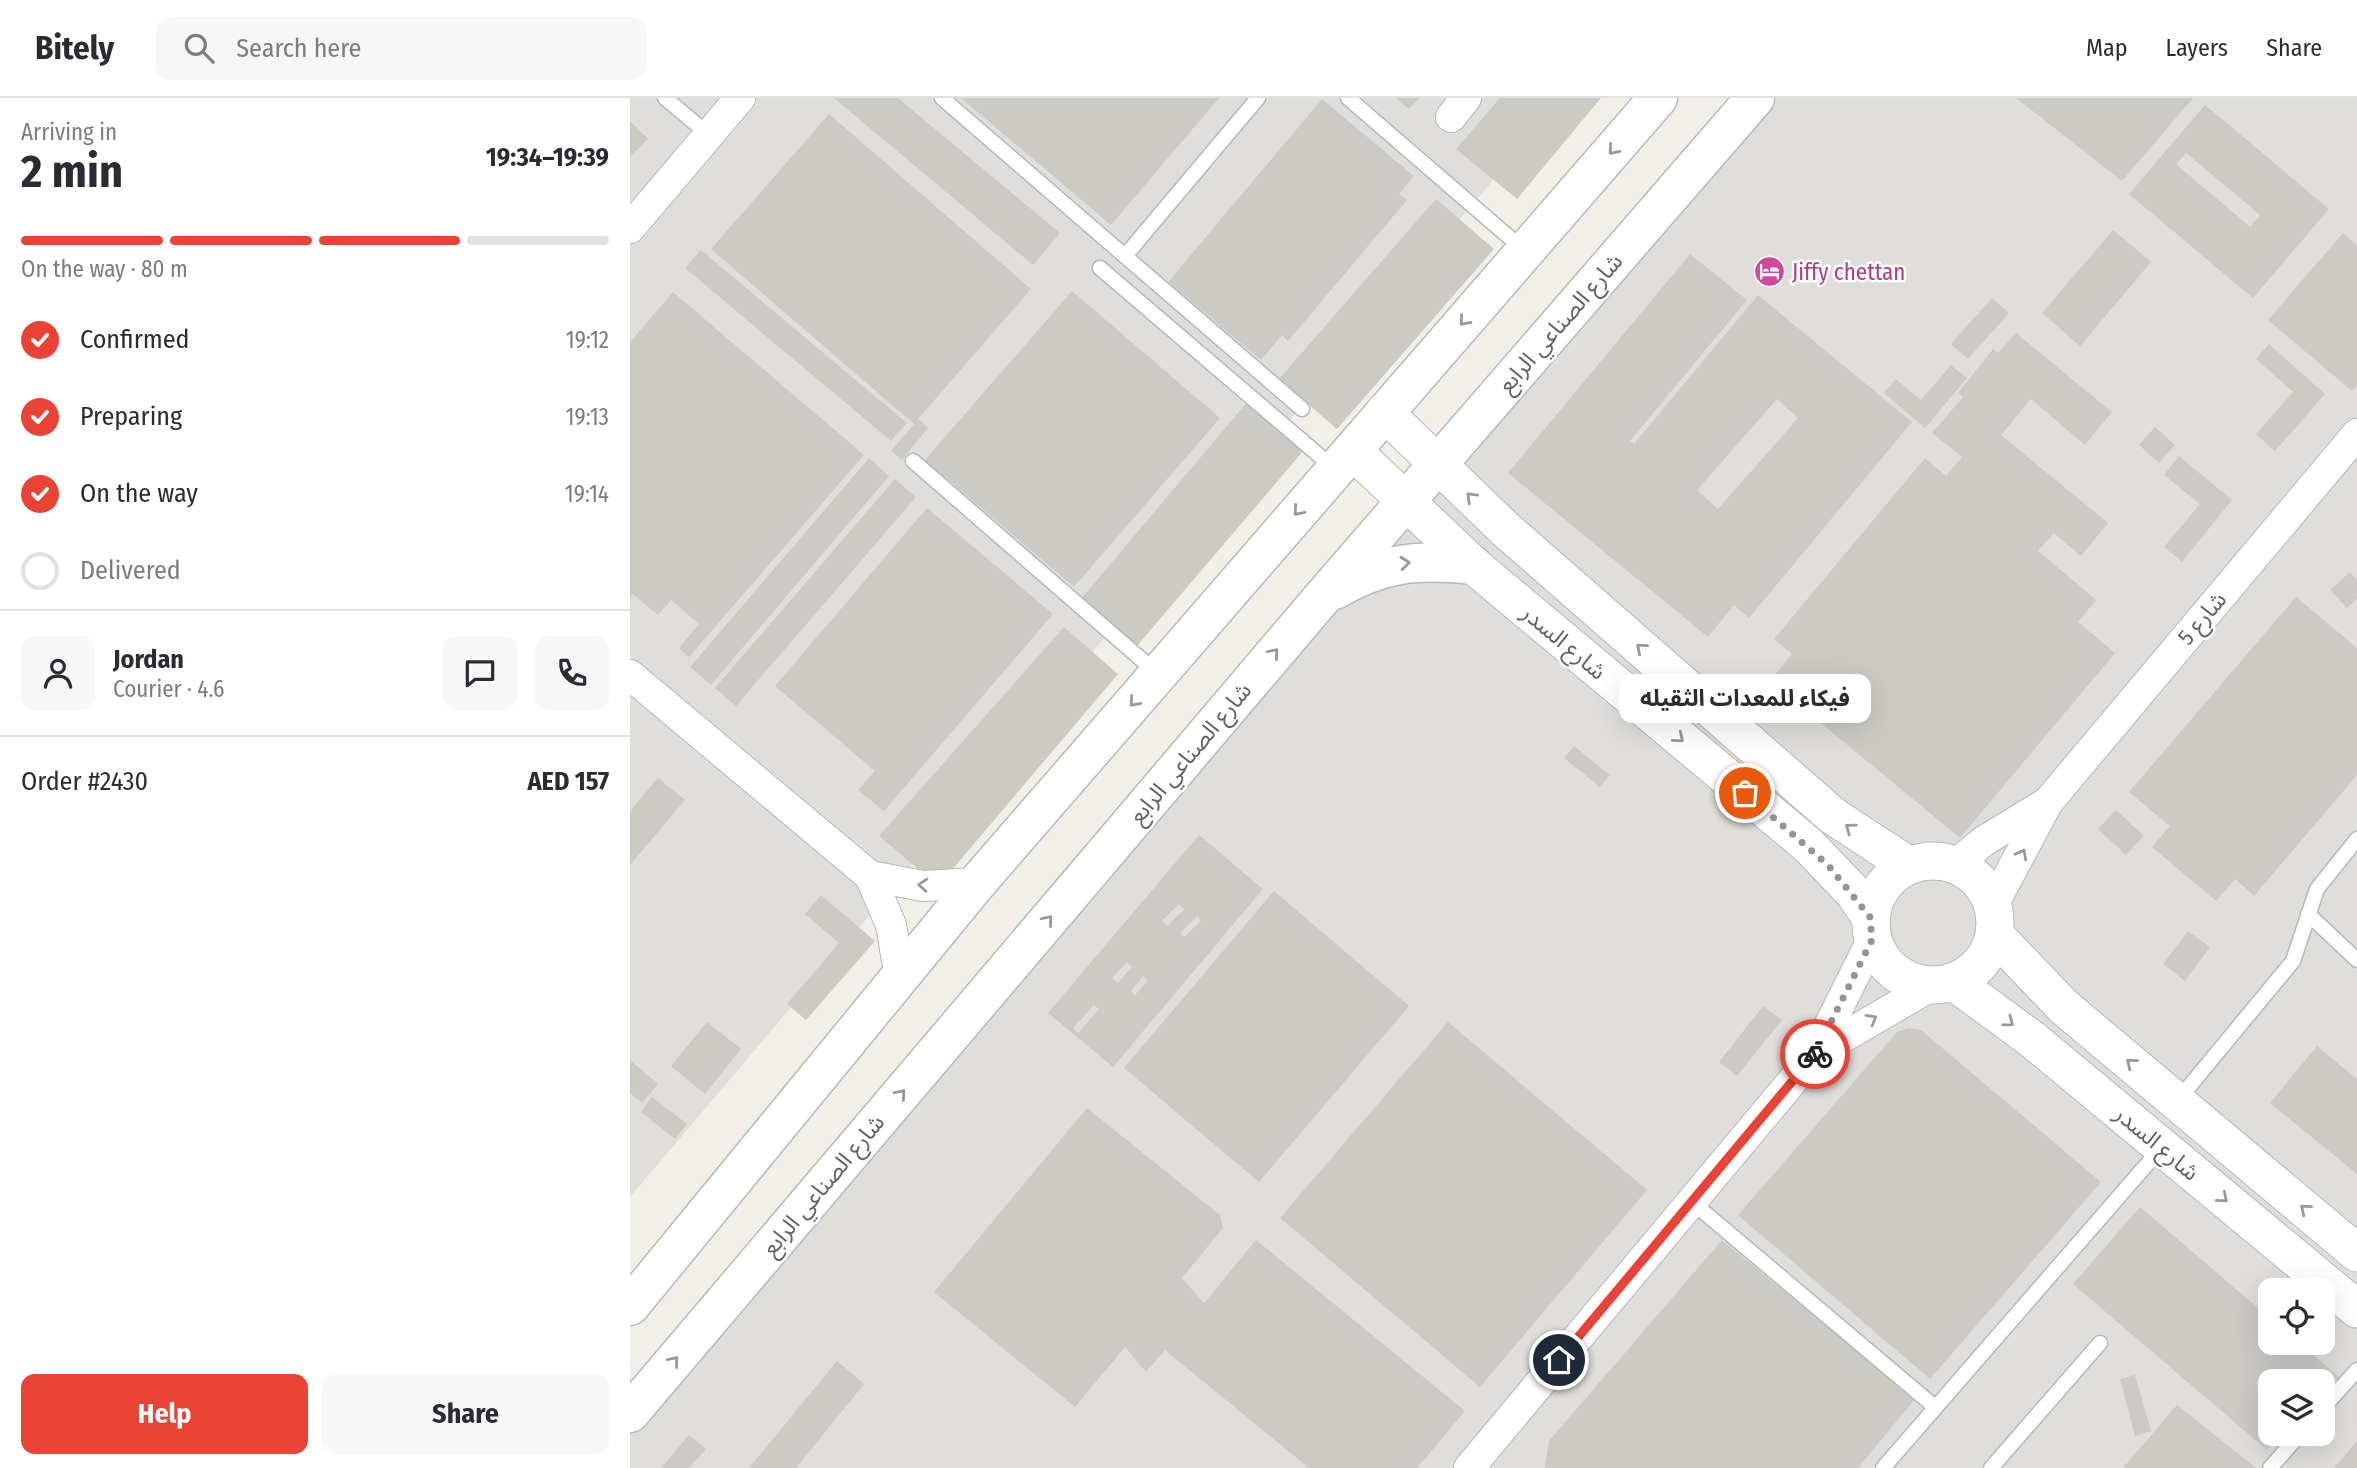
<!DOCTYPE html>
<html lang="en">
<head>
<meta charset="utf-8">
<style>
  :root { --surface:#fff; --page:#f7f7f7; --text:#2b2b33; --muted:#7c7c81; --line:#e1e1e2; --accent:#ea4335 }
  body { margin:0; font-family:"Fira Sans Condensed","Noto Sans Arabic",sans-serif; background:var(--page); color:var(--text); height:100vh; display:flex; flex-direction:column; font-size:26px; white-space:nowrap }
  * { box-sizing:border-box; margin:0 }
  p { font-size:23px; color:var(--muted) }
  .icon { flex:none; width:38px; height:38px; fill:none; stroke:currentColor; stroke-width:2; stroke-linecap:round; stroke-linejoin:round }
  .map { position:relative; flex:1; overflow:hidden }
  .side { display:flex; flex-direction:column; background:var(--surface); width:630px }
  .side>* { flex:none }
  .controls { position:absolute; left:1628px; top:1180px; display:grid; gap:14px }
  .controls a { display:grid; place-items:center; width:77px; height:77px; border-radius:14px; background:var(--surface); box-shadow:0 7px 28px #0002; font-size:35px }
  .pin { position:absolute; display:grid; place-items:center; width:60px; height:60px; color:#fff; margin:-30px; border:4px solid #fff; border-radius:50%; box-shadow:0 2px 7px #0007 }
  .courier { position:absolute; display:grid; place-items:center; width:70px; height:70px; margin:-35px; border:5px solid #ea4335; border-radius:50%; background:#fff; color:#222; box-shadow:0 2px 9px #0007 }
  .bubble { position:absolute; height:49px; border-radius:14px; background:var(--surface); box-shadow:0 7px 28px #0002; font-size:23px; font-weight:700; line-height:49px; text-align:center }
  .overview em { font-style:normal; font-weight:700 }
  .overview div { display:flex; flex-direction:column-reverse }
  .overview { display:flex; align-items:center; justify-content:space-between; height:119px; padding:0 21px }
  h1 { font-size:46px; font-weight:700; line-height:52px }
  .bar { display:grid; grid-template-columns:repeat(4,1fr); gap:10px 7px; align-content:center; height:84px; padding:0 21px }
  .bar i { height:9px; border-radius:5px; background:var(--line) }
  .bar .active { background:var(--accent) }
  .bar p { grid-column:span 4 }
  .line { display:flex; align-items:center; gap:18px; padding:0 21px; border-top:2px solid var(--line) }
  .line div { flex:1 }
  .round { display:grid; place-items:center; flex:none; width:74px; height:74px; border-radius:14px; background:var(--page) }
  ol { padding:0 21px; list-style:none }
  li { display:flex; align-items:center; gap:21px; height:77px }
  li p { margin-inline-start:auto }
  li .icon { padding:7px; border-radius:50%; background:var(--accent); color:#fff; stroke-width:4 }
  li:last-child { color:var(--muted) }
  li i { width:38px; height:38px; border:4px solid var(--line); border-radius:50% }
  .primary-button { display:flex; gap:14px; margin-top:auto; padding:14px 21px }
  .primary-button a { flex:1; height:80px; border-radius:14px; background:var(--accent); color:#fff; font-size:28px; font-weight:700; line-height:80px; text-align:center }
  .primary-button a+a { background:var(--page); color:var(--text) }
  header { display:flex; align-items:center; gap:42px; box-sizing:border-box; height:98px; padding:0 35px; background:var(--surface); border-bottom:2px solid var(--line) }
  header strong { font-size:33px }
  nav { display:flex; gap:38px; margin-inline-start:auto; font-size:24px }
  .search { width:490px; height:63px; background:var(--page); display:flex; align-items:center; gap:18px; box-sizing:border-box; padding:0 24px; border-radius:14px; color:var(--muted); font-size:26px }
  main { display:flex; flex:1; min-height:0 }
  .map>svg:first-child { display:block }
  .industrial { fill:#e0deda; fill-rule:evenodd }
  .building { fill:#cccac5; fill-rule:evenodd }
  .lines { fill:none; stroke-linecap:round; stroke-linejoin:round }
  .service-casing { stroke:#b5b8bc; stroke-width:17 }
  .minor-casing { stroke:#b5b8bc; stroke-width:32 }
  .tertiary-casing { stroke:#b5b8bc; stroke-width:39 }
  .secondary-casing { stroke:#b6babf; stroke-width:41 }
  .service { stroke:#fff; stroke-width:14 }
  .minor { stroke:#fff; stroke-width:30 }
  .tertiary { stroke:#fff; stroke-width:37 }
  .secondary { stroke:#fff; stroke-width:38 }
  .oneway { stroke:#979a9d }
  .done { stroke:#929495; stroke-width:7; stroke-dasharray:0 12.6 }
  .route { stroke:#ea4335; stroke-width:9 }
  .labels { text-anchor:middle; stroke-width:5; stroke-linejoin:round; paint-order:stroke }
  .hotel-label { font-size:23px; fill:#b23c85; stroke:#fff; text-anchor:start }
  .street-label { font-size:23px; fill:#5f6368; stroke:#fff }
</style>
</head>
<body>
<header>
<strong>Bitely</strong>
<div class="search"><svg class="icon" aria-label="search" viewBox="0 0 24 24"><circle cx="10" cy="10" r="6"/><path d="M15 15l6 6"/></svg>Search here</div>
<nav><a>Map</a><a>Layers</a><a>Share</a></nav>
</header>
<main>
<section class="side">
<div class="overview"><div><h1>2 min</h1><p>Arriving in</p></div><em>19:34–19:39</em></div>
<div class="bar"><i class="active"></i><i class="active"></i><i class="active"></i><i></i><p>On the way · 80 m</p></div>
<ol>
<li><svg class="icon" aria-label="check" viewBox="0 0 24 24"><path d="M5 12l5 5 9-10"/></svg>Confirmed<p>19:12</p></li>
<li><svg class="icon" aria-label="check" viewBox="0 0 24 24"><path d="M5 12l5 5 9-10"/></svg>Preparing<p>19:13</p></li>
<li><svg class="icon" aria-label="check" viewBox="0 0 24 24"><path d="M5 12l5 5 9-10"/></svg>On the way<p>19:14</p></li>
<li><i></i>Delivered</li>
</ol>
<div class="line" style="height:126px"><a class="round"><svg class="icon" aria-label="person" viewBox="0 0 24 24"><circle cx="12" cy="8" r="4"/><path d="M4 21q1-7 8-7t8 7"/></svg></a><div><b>Jordan</b><p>Courier · 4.6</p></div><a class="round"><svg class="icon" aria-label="chat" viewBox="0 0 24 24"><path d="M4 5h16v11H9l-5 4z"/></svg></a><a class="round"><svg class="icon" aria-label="phone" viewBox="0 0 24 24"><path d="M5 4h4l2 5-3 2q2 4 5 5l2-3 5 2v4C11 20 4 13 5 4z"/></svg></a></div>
<div class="line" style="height:91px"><div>Order #2430</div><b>AED 157</b></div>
<div class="primary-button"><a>Help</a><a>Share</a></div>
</section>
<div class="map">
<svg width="1727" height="1370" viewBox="0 0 1727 1370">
  <rect width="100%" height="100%" fill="#f1efe8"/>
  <g class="industrial">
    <path d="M 0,0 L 933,0 L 0,1099 Z"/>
    <path d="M 1119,0 L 1727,0 L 1727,1370 L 0,1370 L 0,1328 ZM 1640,1192 L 1692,1192 L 1692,1244 L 1640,1244 ZM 1640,1283 L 1692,1283 L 1692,1335 L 1640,1335 Z"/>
  </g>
  <g class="building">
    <path d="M 204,0 L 268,0 L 430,135 L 403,167 Z"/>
    <path d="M 331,0 L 589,0 L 481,127 Z"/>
    <path d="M 766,0 L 789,0 L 779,11 Z"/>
    <path d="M 870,0 L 971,0 L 887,101 L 826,51 Z"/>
    <path d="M 1386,0 L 1563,0 L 1492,83 Z"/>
    <path d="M 692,1 L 784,78 L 769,96 L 777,102 L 658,243 L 652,237 L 631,262 L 538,184 Z"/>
    <path d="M 1575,7 L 1699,111 L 1623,200 L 1499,96 ZM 1556,55 L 1630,117 L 1620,129 L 1546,66 Z"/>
    <path d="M 199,16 L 401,191 L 288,321 L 298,330 L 272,362 L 261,353 L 284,326 L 81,151 Z"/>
    <path d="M 0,23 L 18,41 L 0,59 Z"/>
    <path d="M 806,101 L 864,151 L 707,331 L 649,281 Z"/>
    <path d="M 1483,132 L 1521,164 L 1450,248 L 1412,215 Z"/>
    <path d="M 1713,135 L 1727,147 L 1727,287 L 1722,293 L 1638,222 Z"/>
    <path d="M 71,152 L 277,325 L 261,343 L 55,170 Z"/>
    <path d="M 1060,156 L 1117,202 L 1000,343 L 1004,346 L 1128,197 L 1282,324 L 1119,520 L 1104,507 L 1078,539 L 878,375 ZM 1147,301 L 1168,320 L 1088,411 L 1067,392 Z"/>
    <path d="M 442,193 L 590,320 L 444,489 L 295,362 Z"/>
    <path d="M 43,194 L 234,357 L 59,559 L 49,550 L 69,526 L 41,502 L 28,517 L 3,496 L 0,500 L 0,244 Z"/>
    <path d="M 1362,200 L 1379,215 L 1338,261 L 1321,246 Z"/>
    <path d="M 1386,235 L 1482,314 L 1455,347 L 1401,301 L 1371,337 L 1478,425 L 1451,458 L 1424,435 L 1408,453 L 1466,502 L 1448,524 L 1485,555 L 1330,740 L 1140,583 L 1162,556 L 1144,541 L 1295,360 L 1316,378 L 1332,359 L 1302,335 L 1333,299 L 1328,295 L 1363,251 L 1368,255 Z"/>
    <path d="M 1639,246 L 1695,296 L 1645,353 L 1626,336 L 1663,294 L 1626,261 Z"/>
    <path d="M 1321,267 L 1337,280 L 1295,330 L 1254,295 L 1266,281 L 1291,302 Z"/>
    <path d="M 618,303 L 675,351 L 506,549 L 450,502 Z"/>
    <path d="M 1525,329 L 1545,347 L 1529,365 L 1509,347 Z"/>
    <path d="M 1549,358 L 1602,402 L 1552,464 L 1534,449 L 1570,406 L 1534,377 Z"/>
    <path d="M 239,360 L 259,378 L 81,587 L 60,569 Z"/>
    <path d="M 265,381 L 286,399 L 106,608 L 85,590 Z"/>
    <path d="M 297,410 L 423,516 L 254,713 L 228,692 L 245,673 L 145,588 Z"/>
    <path d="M 1720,474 L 1727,482 L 1727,501 L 1717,510 L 1700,492 Z"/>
    <path d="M 1666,499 L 1727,550 L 1727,677 L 1624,798 L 1605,781 L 1586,803 L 1522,749 L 1540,728 L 1499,694 Z"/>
    <path d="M 434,529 L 488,576 L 315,780 L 301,782 L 249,738 Z"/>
    <path d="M 944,648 L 980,677 L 970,689 L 934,660 Z"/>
    <path d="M 28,680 L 55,702 L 0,767 L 0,713 Z"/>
    <path d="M 1486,712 L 1514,738 L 1496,757 L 1468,731 Z"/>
    <path d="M 569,737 L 633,791 L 483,969 L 418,915 ZM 549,806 L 554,811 L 538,828 L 532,823 ZM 567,818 L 571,823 L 554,839 L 550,835 ZM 497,864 L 502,869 L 488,885 L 482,880 ZM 513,878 L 518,882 L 505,897 L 501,893 ZM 464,907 L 469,911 L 448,935 L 443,930 Z"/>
    <path d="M 644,793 L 779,908 L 629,1084 L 494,970 Z"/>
    <path d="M 191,797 L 245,843 L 176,922 L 157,906 L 209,845 L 175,816 Z"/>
    <path d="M 1558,833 L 1580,849 L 1555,883 L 1533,866 Z"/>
    <path d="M 1133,908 L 1152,922 L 1107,978 L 1089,964 Z"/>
    <path d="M 77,924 L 111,951 L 75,996 L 41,968 Z"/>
    <path d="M 818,924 L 1017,1092 L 850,1289 L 650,1120 Z"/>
    <path d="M 1278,930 L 1291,932 L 1471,1084 L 1300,1281 L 1108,1117 L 1267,934 Z"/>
    <path d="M 1687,948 L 1727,981 L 1727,1076 L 1640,1005 Z"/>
    <path d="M 0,962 L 28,986 L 12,1005 L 0,995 Z"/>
    <path d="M 22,999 L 57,1026 L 45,1041 L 11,1014 Z"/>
    <path d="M 457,1010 L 590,1117 L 593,1130 L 552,1180 L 574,1205 L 626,1142 L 835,1313 L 787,1370 L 679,1370 L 535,1252 L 516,1274 L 495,1249 L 445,1309 L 304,1194 Z"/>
    <path d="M 1510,1109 L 1640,1220 L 1640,1244 L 1668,1244 L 1710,1280 L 1695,1298 L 1692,1283 L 1679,1283 L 1671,1276 L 1665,1283 L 1640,1283 L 1640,1335 L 1652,1335 L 1637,1352 L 1443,1186 Z"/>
    <path d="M 1092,1142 L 1285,1301 L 1228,1370 L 915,1370 L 919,1343 Z"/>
    <path d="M 207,1263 L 234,1286 L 166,1370 L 119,1370 Z"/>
    <path d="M 1505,1277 L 1521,1333 L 1505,1338 L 1490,1281 Z"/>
    <path d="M 1547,1307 L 1626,1370 L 1493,1370 Z"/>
    <path d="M 59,1337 L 76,1351 L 59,1370 L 31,1370 Z"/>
    <path d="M 1727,1343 L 1727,1370 L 1704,1370 Z"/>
  </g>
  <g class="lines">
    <defs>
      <g id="service">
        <path d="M 35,0 L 79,37"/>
        <path d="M 312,0 L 672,311"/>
        <path d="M 718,0 L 894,152"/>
        <path d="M 495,158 L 628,0"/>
        <path d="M 470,170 L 705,371"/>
        <path d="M 283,363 L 527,575"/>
        <path d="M 1678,816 L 1727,862"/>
        <path d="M 1548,1002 L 1663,863 L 1687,791 L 1727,741"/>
        <path d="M 1062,1104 L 1305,1309"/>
        <path d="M 1692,1311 L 1727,1272"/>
        <path d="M 1253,1370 L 1532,1049"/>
        <path d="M 1361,1370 L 1470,1245"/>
        <path d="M 1640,1370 L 1671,1335"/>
      </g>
      <g id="minor">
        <path d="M 821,19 L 836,0"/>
        <path d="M 0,130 L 110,0"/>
        <path d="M 0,577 L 240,778 L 261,827 L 270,880"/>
        <path d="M 1326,766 L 1354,743 L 1418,704"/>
        <path d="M 240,778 L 293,788 L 347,785"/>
        <path d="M 1363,807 L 1418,704 L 1727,336"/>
        <path d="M 1188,954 L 1301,888"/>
        <path d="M 839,1370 L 1185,956 L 1242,842"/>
      </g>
      <g id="tertiary">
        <path d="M 754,314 L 874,430 L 1203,718 L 1278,767"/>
        <path d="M 722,352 L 843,467 L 1178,747 L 1224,795 L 1240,819"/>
        <circle cx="1303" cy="825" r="62"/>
        <path d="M 1365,837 L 1434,909 L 1727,1155"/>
        <path d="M 1324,884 L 1403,942 L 1727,1211"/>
      </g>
      <g id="secondary">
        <path d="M 705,492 C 752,464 789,461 843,467"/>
        <path d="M 0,1208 L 347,785 L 1028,0"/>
        <path d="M 0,1315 L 691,501 L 1125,0"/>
      </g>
    </defs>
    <use href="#service" class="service-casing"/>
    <use href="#minor" class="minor-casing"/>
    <use href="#tertiary" class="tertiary-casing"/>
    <use href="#secondary" class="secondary-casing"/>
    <use href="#service" class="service"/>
    <use href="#minor" class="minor"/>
    <use href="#tertiary" class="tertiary"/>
    <use href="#secondary" class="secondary"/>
  </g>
  <defs><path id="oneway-chevron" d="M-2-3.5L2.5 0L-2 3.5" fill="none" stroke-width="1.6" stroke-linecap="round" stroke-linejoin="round" transform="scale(1.75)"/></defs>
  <g class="oneway">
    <use href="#oneway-chevron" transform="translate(983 52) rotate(131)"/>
    <use href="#oneway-chevron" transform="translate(834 223) rotate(131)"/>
    <use href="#oneway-chevron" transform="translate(841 399) rotate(-136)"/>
    <use href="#oneway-chevron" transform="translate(668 413) rotate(131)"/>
    <use href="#oneway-chevron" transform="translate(775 465) rotate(-6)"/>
    <use href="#oneway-chevron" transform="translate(1011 550) rotate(-139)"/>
    <use href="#oneway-chevron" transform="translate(644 555) rotate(-50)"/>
    <use href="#oneway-chevron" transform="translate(504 604) rotate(131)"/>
    <use href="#oneway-chevron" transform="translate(1049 640) rotate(40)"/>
    <use href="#oneway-chevron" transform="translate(1220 730) rotate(-144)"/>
    <use href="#oneway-chevron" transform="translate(1392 756) rotate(-62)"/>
    <use href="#oneway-chevron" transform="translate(293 787) rotate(-176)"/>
    <use href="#oneway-chevron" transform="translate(418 822) rotate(-50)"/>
    <use href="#oneway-chevron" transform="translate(1242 921) rotate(-30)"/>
    <use href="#oneway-chevron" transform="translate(1379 924) rotate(37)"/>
    <use href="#oneway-chevron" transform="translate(1501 965) rotate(-140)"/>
    <use href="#oneway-chevron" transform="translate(271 996) rotate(-50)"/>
    <use href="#oneway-chevron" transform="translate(1593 1100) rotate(40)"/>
    <use href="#oneway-chevron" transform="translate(1675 1111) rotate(-140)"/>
    <use href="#oneway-chevron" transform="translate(44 1263) rotate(-50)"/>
  </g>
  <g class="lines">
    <path class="done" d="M 1115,695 L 1198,767 L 1240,819 L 1242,842 L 1185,956"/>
    <path class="route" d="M 929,1262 L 1185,956"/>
  </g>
  <defs>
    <symbol id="hotel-disc" viewBox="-11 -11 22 22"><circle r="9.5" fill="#d1479c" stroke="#fff"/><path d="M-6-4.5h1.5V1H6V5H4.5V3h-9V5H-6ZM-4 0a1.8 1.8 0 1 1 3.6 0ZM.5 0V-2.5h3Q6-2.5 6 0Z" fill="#fff"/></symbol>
  </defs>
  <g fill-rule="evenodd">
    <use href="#hotel-disc" x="1122" y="156" width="35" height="35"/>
  </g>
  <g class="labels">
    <g class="hotel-label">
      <text x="1162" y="182">Jiffy chettan</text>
    </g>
    <g class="street-label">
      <text transform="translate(930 225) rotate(-49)" y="8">شارع الصناعي الرابع</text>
      <text transform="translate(1572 520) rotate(-50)" y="8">شارع 5</text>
      <text transform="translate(934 544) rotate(40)" y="8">شارع السدر</text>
      <text transform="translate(560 655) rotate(-50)" y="8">شارع الصناعي الرابع</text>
      <text transform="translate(1527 1045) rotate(40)" y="8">شارع السدر</text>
      <text transform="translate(193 1087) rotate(-50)" y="8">شارع الصناعي الرابع</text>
    </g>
  </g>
</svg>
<div class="controls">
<a><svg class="icon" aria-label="locate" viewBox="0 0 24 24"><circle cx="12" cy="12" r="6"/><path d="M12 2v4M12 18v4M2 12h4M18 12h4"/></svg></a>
<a><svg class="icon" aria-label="layers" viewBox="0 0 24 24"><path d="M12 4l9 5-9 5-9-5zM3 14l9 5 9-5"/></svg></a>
</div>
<div class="pin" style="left:1115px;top:695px;background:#ea580c"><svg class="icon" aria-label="bag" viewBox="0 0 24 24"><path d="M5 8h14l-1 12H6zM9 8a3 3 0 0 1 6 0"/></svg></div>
<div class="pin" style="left:929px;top:1262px;background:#1f2937"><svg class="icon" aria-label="home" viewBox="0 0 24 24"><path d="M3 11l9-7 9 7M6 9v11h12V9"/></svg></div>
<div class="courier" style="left:1185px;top:956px"><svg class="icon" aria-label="bike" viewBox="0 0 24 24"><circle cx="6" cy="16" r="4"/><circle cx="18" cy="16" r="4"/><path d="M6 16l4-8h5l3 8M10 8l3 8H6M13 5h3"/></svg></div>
<div class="bubble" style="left:989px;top:576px;width:252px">فيكاء للمعدات الثقيله</div>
</div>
</main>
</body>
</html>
